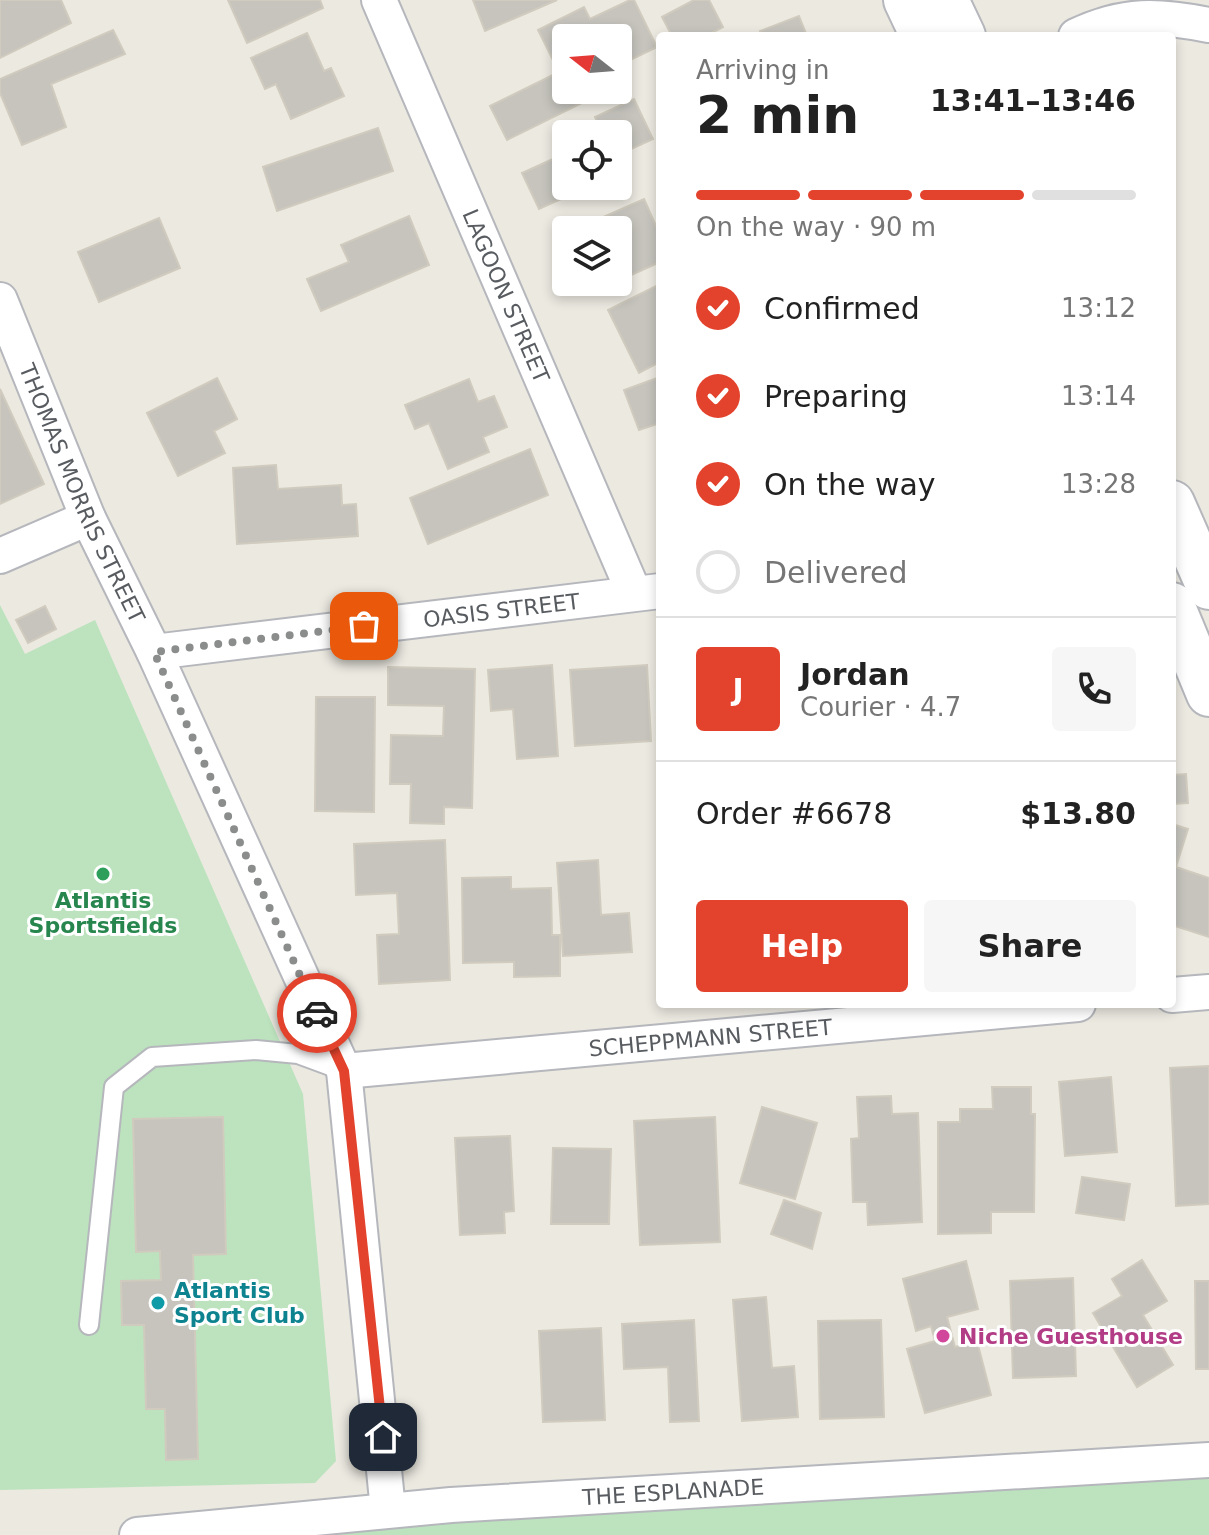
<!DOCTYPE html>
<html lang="en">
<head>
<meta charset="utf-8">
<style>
  :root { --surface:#fff; --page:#f6f6f6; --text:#222; --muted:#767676; --line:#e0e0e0; --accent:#e3432d }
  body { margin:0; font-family:"DejaVu Sans",sans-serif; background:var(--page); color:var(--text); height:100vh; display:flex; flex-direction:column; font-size:30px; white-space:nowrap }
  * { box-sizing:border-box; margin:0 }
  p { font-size:26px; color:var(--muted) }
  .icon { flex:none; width:44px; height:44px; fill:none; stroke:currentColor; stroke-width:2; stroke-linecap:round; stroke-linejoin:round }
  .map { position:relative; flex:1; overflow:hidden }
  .details { position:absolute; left:656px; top:32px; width:520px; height:976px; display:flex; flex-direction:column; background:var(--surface); border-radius:8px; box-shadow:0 4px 12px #0003 }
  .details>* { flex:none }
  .needle { width:52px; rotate:287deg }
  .tools { position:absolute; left:552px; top:24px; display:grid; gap:16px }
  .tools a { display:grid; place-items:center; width:80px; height:80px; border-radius:8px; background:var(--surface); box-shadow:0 4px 12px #0003; font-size:40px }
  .pin { position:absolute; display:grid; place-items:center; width:68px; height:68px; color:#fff; margin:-34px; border-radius:16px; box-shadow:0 4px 12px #0006 }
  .courier { position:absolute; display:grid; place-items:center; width:80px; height:80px; margin:-40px; border:6px solid #e3432d; border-radius:50%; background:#fff; color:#222; box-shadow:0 2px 10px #0007 }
  .summary em { font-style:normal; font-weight:700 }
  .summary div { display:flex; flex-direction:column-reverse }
  .summary { display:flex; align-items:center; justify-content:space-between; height:136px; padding:0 40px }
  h1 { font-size:52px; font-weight:700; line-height:60px }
  .bar { display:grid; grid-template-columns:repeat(4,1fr); gap:12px 8px; align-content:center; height:96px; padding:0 40px }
  .bar i { height:10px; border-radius:6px; background:var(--line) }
  .bar .selected { background:var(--accent) }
  .bar p { grid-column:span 4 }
  .line { display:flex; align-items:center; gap:20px; padding:0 40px; border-top:2px solid var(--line) }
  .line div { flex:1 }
  .round { display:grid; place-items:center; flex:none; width:84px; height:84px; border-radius:8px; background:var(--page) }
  ol { padding:0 40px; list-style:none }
  li { display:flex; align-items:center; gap:24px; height:88px }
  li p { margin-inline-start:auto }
  li .icon { padding:8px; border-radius:50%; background:var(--accent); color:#fff; stroke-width:4 }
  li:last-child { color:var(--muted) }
  li i { width:44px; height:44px; border:4px solid var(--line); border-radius:50% }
  .primary-button { display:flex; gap:16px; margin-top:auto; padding:16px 40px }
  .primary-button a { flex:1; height:92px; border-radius:8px; background:var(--accent); color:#fff; font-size:32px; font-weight:700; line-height:92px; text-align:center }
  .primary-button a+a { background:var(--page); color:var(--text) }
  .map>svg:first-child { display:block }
  .green { fill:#bce3be }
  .building { fill:#c6c4bd; stroke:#d0cbbe; stroke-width:2 }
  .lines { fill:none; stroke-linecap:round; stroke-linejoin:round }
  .service-casing { stroke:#b5b7bc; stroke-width:22 }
  .minor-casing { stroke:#b5b7bc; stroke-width:38 }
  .tertiary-casing { stroke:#b5b7bc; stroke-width:48 }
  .service { stroke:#fff; stroke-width:18 }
  .minor { stroke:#fff; stroke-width:34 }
  .tertiary { stroke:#fff; stroke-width:44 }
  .done { stroke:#8b8d8d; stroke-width:8; stroke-dasharray:0 14.4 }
  .route { stroke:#e3432d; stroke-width:10 }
  .leisure-dot { fill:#2e9e5b; stroke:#fff; stroke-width:3 }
  .culture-dot { fill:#0f9aa8; stroke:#fff; stroke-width:3 }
  .hotel-dot { fill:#d1479c; stroke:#fff; stroke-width:3 }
  .labels { text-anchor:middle; stroke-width:6; stroke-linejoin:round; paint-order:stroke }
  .street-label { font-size:22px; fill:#585c60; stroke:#fff }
  .leisure-label { font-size:22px; font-weight:bold; fill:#27864d; stroke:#fff }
  .culture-label { font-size:22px; font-weight:bold; fill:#0d838f; stroke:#fff; text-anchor:start }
  .hotel-label { font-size:22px; font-weight:bold; fill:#b23c85; stroke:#fff; text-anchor:start }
</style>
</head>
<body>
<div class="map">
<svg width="1209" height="1535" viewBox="0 0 1209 1535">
  <rect width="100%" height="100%" fill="#ebe9e0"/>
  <g class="green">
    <path d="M 0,605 L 25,654 L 95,620 L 303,1094 L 336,1461 L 315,1483 L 0,1490 Z"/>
    <path d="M 1209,1461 L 1209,1535 L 268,1535 Z"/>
  </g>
  <g class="building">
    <path d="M 0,0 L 61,0 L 71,23 L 0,58 Z"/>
    <path d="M 228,0 L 320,0 L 323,8 L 247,43 Z"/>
    <path d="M 473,0 L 557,0 L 485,31 Z"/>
    <path d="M 630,0 L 634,0 L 657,47 L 618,66 L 618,38 L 566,38 L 566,90 L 608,90 L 507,140 L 490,106 L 559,72 L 538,30 L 584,7 L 590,19 Z"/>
    <path d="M 694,0 L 709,0 L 723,27 L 706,36 L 672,36 L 662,17 Z"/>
    <path d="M 799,16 L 807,36 L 762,36 L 760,31 Z"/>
    <path d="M 113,30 L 125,54 L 51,84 L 66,127 L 22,145 L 0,93 L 0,79 Z"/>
    <path d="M 307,33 L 324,71 L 331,68 L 344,96 L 291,119 L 276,84 L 265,89 L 251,58 Z"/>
    <path d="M 634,99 L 653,139 L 618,155 L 618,134 L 571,134 L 597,122 L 595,117 Z"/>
    <path d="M 378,128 L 393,171 L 277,211 L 263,167 Z"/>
    <path d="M 566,136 L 566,186 L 590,186 L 539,209 L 522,173 L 564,154 L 558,140 Z"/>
    <path d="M 644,199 L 660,235 L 660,262 L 618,281 L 618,230 L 574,230 Z"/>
    <path d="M 409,216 L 429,265 L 321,311 L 307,279 L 349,262 L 341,245 Z"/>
    <path d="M 159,218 L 180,268 L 99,302 L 78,252 Z"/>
    <path d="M 660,284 L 660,362 L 639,373 L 608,310 Z"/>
    <path d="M 660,377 L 660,423 L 639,430 L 624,390 Z"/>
    <path d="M 217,378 L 237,419 L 214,431 L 225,453 L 178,476 L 147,413 Z"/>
    <path d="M 469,379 L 478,402 L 494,396 L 507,427 L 483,437 L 489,452 L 448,469 L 429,423 L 415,429 L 405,405 Z"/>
    <path d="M 0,389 L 44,484 L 0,504 Z"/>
    <path d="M 530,449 L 548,495 L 428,544 L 410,498 Z"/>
    <path d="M 276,465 L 278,489 L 341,485 L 342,505 L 356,504 L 358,536 L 237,544 L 233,468 Z"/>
    <path d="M 45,606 L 56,629 L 28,643 L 16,620 Z"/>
    <path d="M 552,665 L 558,756 L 517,759 L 513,709 L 491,711 L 488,670 Z"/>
    <path d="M 647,665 L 651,741 L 575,746 L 570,670 Z"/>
    <path d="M 388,667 L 475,669 L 472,808 L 444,807 L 444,824 L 410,823 L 411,784 L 390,784 L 391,735 L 443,736 L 444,706 L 388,705 Z"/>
    <path d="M 316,697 L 375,697 L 374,812 L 315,811 Z"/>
    <path d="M 1186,774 L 1188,803 L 1172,804 L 1172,775 Z"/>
    <path d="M 1172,824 L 1188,829 L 1176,867 L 1209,878 L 1209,937 L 1172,925 Z"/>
    <path d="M 657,838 L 660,838 L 660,915 L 658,915 Z"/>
    <path d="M 445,840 L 450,980 L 379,984 L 377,935 L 399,934 L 397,893 L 356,895 L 354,844 Z"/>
    <path d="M 598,860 L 601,915 L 629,913 L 632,952 L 563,956 L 557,863 Z"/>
    <path d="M 511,877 L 511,889 L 551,888 L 552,935 L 560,935 L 560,976 L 514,977 L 514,962 L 463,963 L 462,878 Z"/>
    <path d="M 1209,1066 L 1209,1204 L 1176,1206 L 1170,1068 Z"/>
    <path d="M 1111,1077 L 1117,1152 L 1065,1156 L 1059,1082 Z"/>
    <path d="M 992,1087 L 1031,1087 L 1031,1114 L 1035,1114 L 1034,1212 L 991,1212 L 991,1233 L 938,1234 L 938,1122 L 960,1122 L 960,1109 L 993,1109 Z"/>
    <path d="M 891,1096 L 892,1114 L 918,1113 L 922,1222 L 868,1225 L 867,1202 L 853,1202 L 851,1139 L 859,1138 L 857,1097 Z"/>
    <path d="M 762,1107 L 817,1123 L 795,1199 L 740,1183 Z"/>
    <path d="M 223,1117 L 226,1254 L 193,1255 L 198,1459 L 166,1460 L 165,1409 L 146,1409 L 144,1325 L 122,1325 L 121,1281 L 161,1280 L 160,1251 L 136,1252 L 133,1119 Z"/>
    <path d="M 715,1117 L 720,1242 L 640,1245 L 634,1121 Z"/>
    <path d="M 510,1136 L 514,1211 L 504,1212 L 505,1233 L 460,1235 L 455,1138 Z"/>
    <path d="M 553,1148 L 611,1149 L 609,1224 L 551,1224 Z"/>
    <path d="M 1082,1177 L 1130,1184 L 1124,1220 L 1076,1213 Z"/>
    <path d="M 784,1200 L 821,1213 L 812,1249 L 771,1234 Z"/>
    <path d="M 1142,1260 L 1167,1301 L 1143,1315 L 1173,1365 L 1137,1387 L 1093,1313 L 1122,1296 L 1112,1279 Z"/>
    <path d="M 966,1261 L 978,1309 L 947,1317 L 955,1347 L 977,1341 L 991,1395 L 925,1413 L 907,1349 L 935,1341 L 931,1326 L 916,1331 L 903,1279 Z"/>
    <path d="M 1073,1278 L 1076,1376 L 1013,1378 L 1010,1281 Z"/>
    <path d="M 1195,1281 L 1209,1281 L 1209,1369 L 1196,1369 Z"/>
    <path d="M 766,1297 L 772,1368 L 794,1366 L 798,1417 L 742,1421 L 733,1300 Z"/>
    <path d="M 694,1320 L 699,1421 L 670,1422 L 668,1367 L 624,1369 L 622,1324 Z"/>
    <path d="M 881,1320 L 884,1417 L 820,1419 L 818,1321 Z"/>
    <path d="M 601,1328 L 605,1420 L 543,1422 L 539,1331 Z"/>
  </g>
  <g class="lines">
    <defs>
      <path id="service" d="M 89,1325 L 114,1087 L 152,1057 L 256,1050 L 298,1054 L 344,1071"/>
      <g id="minor">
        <path id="s1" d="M 379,0 L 634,593"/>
        <path d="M 1076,36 C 1124,13 1159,15 1209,25"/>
        <path id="s2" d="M 0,300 L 88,518 L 154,652 L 344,1071 L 388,1510"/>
        <path d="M 0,556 L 88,518"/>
        <path id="s3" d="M 154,652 L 660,591"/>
        <path d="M 1172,995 L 1209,992"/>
        <path id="s4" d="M 344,1071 L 1078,1004"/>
        <path id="s5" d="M 137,1535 L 451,1505 L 1209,1460"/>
      </g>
      <g id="tertiary">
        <path d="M 906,0 L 923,36"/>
        <path d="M 946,0 L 963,36"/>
        <path d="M 1172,503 L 1209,587"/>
        <path d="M 1172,605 L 1209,694"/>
      </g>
    </defs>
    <use href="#service" class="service-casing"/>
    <use href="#minor" class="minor-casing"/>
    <use href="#tertiary" class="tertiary-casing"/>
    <use href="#service" class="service"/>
    <use href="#minor" class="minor"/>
    <use href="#tertiary" class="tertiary"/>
  </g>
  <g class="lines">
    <path class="done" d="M 317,1013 L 154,652 L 364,626"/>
    <path class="route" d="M 317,1013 L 344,1071 L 383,1437"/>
  </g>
  <circle class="leisure-dot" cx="103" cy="874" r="8"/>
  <circle class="culture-dot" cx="158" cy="1303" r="8"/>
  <circle class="hotel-dot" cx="943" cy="1336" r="8"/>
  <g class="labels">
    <g class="street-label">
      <text dy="8" stroke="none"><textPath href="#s1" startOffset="322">LAGOON STREET</textPath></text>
      <text dy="8" stroke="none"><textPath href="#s2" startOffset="210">THOMAS MORRIS STREET</textPath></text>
      <text dy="8" stroke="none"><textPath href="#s3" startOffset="350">OASIS STREET</textPath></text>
      <text dy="8" stroke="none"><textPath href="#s4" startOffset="368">SCHEPPMANN STREET</textPath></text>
      <text dy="8" stroke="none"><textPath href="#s5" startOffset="538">THE ESPLANADE</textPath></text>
    </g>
    <g class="leisure-label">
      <text x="103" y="908">Atlantis<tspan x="103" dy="25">Sportsfields</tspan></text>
    </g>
    <g class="culture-label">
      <text x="174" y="1298">Atlantis<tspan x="174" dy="25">Sport Club</tspan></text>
    </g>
    <g class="hotel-label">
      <text x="959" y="1344">Niche Guesthouse</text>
    </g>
  </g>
</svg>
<div class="tools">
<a><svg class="needle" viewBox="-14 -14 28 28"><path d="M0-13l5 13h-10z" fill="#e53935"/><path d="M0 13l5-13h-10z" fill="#767676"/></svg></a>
<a><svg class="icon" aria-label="locate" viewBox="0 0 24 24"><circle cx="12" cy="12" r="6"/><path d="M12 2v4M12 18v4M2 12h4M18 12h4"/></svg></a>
<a><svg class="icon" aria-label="layers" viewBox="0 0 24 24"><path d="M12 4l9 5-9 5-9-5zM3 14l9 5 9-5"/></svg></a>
</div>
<div class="pin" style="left:364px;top:626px;background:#ea580c"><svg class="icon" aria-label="bag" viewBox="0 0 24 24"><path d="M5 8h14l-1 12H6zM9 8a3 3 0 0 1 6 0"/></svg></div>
<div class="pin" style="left:383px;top:1437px;background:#1f2937"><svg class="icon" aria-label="home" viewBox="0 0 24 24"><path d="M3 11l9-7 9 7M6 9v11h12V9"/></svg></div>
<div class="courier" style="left:317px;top:1013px"><svg class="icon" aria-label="car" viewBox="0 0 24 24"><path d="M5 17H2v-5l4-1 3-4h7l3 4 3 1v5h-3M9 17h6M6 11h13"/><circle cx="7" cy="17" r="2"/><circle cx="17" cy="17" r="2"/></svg></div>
<section class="details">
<div class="summary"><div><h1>2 min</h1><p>Arriving in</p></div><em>13:41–13:46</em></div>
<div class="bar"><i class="selected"></i><i class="selected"></i><i class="selected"></i><i></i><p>On the way · 90 m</p></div>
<ol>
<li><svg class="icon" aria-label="check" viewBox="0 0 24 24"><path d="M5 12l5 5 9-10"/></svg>Confirmed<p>13:12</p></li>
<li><svg class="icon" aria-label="check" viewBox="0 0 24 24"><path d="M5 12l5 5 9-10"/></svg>Preparing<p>13:14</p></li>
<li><svg class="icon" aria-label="check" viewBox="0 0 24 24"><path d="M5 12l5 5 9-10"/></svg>On the way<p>13:28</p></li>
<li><i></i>Delivered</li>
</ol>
<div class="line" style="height:144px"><b class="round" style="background:var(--accent);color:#fff">J</b><div><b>Jordan</b><p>Courier · 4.7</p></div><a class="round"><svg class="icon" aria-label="phone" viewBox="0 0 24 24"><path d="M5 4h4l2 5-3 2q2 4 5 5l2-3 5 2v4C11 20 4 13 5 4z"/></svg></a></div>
<div class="line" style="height:104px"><div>Order #6678</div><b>$13.80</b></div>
<div class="primary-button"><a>Help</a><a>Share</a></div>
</section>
</div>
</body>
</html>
